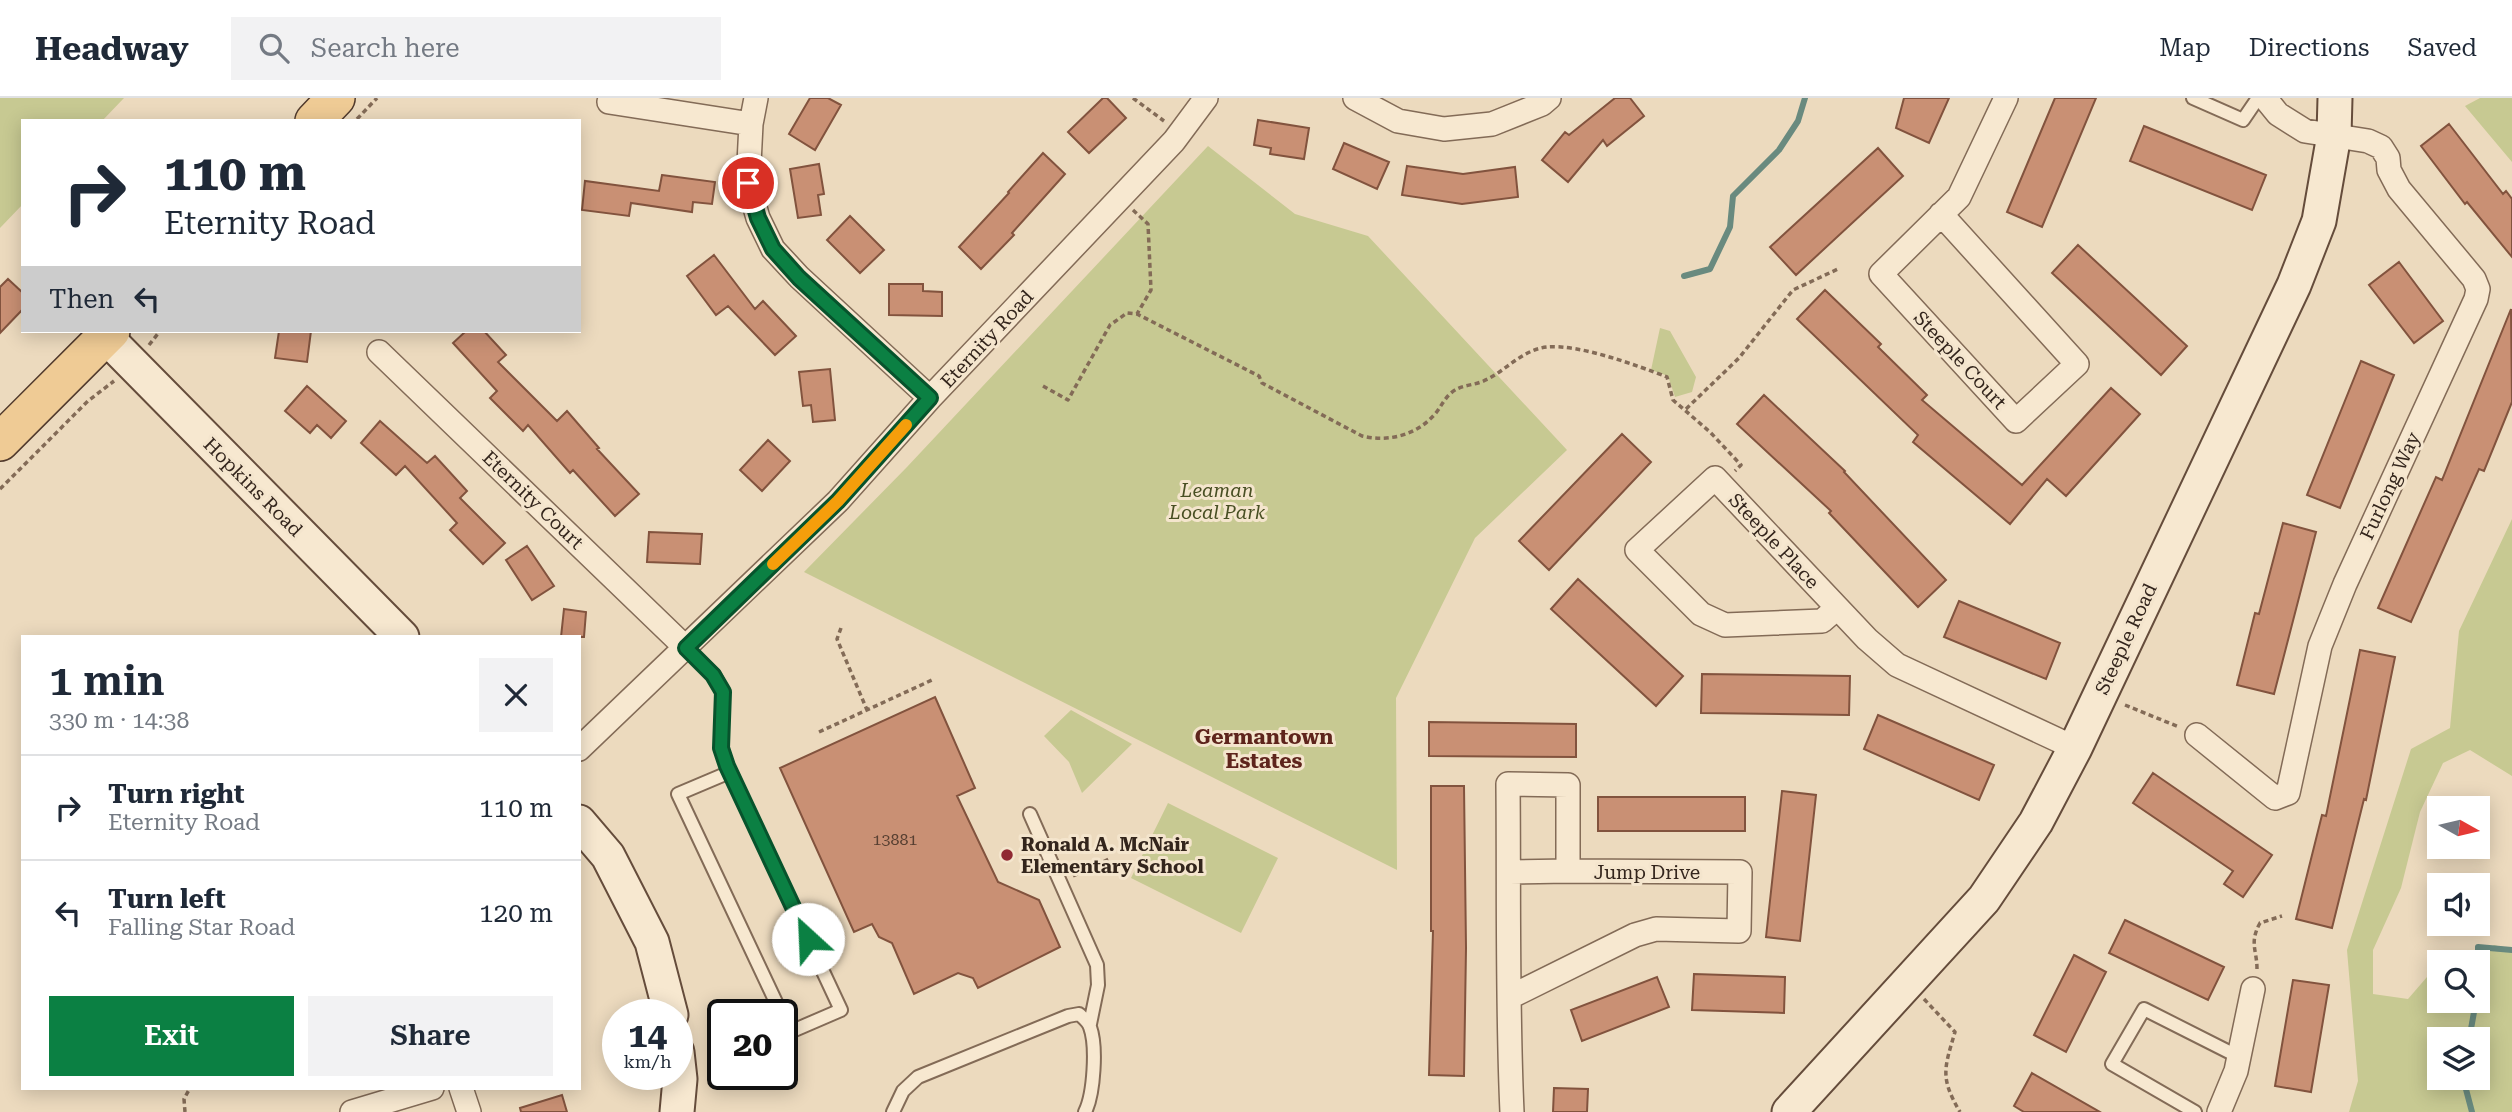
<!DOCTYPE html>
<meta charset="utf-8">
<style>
:root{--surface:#fff;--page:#f2f2f3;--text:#1f2937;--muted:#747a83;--line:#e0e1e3;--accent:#0b8043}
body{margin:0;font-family:"Roboto Serif",serif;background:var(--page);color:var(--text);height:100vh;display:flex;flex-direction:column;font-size:26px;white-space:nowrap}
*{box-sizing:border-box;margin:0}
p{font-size:23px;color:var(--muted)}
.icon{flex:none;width:38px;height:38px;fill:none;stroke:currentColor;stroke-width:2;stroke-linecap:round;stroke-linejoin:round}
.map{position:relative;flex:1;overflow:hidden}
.panel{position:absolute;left:21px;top:537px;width:560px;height:455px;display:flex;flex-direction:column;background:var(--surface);border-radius:0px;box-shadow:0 4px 18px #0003}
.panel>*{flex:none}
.hud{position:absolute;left:21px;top:21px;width:560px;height:214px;border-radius:0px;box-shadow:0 4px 18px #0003;background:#fff;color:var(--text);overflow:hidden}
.needle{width:46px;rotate:98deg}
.buttons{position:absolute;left:2427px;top:698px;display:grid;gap:14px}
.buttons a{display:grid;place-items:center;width:63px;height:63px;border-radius:0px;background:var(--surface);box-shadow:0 4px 18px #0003;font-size:35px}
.speed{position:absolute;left:602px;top:901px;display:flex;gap:14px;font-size:35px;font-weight:700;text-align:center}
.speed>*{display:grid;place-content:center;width:91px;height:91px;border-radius:50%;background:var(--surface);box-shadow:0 4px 18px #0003;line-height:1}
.speed small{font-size:18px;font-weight:400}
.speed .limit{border:4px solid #111;border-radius:10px;background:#fff;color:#111}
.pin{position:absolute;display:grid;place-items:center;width:60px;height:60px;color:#fff;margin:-30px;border:4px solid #fff;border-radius:50%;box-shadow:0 2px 7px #0007}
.me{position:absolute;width:77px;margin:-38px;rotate:335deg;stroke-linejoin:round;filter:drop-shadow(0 0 5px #0008)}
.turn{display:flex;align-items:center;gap:24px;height:147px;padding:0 28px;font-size:32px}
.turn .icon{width:91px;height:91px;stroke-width:2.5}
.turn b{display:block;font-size:49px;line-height:60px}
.then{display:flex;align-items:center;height:66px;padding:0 28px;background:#0003;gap:14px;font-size:26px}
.round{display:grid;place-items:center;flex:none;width:74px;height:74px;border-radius:0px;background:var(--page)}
.summary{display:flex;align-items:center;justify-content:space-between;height:119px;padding:0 28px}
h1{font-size:42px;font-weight:600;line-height:52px}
.action{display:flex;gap:14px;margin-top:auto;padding:14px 28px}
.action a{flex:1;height:80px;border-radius:0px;background:var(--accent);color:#fff;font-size:28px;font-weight:600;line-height:80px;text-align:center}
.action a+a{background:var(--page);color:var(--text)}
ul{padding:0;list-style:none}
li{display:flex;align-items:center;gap:21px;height:105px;padding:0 28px;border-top:2px solid var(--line)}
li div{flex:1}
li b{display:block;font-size:26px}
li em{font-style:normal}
header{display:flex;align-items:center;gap:42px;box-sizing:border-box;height:98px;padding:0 35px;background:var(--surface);border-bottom:2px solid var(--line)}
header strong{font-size:33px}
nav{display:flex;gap:38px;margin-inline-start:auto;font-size:24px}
.search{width:490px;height:63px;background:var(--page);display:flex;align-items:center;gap:18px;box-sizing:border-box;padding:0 24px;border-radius:0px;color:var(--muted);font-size:26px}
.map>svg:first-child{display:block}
.green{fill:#c7c992;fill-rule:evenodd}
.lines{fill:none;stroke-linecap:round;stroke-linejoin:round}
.stream{stroke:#698a7f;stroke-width:6}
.building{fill:#c99074;stroke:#82533e;stroke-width:2}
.lane-casing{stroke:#836b57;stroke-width:16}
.street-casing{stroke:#836b57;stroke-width:26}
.secondary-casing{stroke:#654c3b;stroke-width:37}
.primary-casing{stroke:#513a2c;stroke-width:40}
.path{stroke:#836b57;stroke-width:3.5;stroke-dasharray:5 3.5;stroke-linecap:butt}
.lane{stroke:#f7e8d0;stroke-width:12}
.street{stroke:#f7e8d0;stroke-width:23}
.secondary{stroke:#f7e8d0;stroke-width:33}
.primary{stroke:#efcb95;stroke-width:37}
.route-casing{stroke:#07532c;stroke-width:18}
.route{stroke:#0b8043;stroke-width:12}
.slow{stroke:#f59e0b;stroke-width:12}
.poi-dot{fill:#902933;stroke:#f4e5cd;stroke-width:2.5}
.labels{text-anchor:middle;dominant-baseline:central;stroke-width:6;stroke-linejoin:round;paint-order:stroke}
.number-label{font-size:16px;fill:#584032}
.street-label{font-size:19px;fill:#33251c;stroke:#f4e5cd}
.park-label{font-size:19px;font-style:italic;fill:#484f23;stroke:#f4e5cd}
.poi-label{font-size:19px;font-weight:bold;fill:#33251c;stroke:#f4e5cd;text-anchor:start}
.neighbourhood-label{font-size:21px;font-weight:bold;fill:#5e241c;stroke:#f4e5cd}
</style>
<header>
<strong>Headway</strong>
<div class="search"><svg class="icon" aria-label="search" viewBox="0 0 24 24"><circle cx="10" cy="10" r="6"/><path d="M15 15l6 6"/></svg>Search here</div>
<nav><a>Map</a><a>Directions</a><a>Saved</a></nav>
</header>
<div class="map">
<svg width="2512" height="1014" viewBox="0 0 2512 1014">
<rect width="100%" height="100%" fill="#ecdabe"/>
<!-- green -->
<path class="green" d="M0 0H124L102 23H23V106L0 130Z
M2480 0H2512V64L2465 8Z
M1208 48 1295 116 1368 138 1567 352 1475 440 1396 600 1397 772 804 474 907 369Z
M1660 230 1670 233 1696 279 1692 294 1675 299 1668 278 1651 272Z
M2512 421V678L2470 652 2443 665 2420 714 2401 790 2373 852V896L2408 901 2427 879 2439 874 2440 903H2478V864H2463L2483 856 2494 847 2506 850 2512 855V1014H2349L2358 983 2347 852 2411 651 2450 630 2459 533ZM2440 942H2478V980H2440Z
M1071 612 1132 646 1082 695 1069 664 1044 638Z
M1168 705 1278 760 1241 835 1131 780Z"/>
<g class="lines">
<!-- stream -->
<path class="stream" d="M1684 178 1710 171 1730 129 1733 98 1779 52 1798 23 1805 0
M2478 890V849L2512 852
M2469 942 2476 903
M2463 980 2472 1014"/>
</g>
<!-- building -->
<path class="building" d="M810 0H828L841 7 815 52 789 36Z
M1103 0H1107L1126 20 1089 55 1068 34Z
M1615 0H1630L1644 18 1607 48 1603 42 1568 84 1542 62 1565 34 1569 37Z
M1904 0H1949L1929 45 1896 30Z
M2055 0H2096L2042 129 2007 114Z
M1258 22 1309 30 1304 61 1270 56 1271 50 1254 47Z
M2449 26 2503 96 2506 93 2512 101V159L2467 104 2465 106 2421 48Z
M2144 28 2266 77 2252 112 2130 63Z
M1344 45 1389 64 1377 91 1333 71Z
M1878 50 1903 78 1796 177 1770 149Z
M1043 55 1065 76 1012 135 1014 137 981 171 959 149 1009 95 1008 94Z
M819 66 824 96 818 97 821 117 798 120 790 71Z
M1407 68 1463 76 1515 69 1518 99 1462 106 1402 97Z
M662 77 715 84 712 106 693 104 692 114 631 105 629 118 582 112 585 83 659 93Z
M850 118 884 152 860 175 827 142Z
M2078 147 2187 248 2161 277 2052 175Z
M714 157 755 211 763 203 796 238 775 257 728 208 716 217 687 178Z
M2399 164 2443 223 2414 245 2369 187Z
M8 181 23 195V211L0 235V189Z
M889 186H923V193L942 194V218L889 217Z
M1825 192 1881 246 1878 249 1927 297 1922 302 2022 387 2111 290 2140 316 2066 398 2047 381 2010 426 1913 344 1918 337 1797 221Z
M2511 211 2512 304 2484 373 2479 371 2411 524 2378 510 2436 379 2442 382Z
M279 233H311L307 264 275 260Z
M466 233H484L506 257 498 264 557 323 567 313 599 350 597 351 639 396 615 418 573 372 570 375 528 327 523 333 490 300 497 293 453 245Z
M2361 263 2394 277 2340 410 2307 397Z
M830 271 835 322 813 324 811 307 803 308 799 274Z
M307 288 346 323 331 340 317 327 310 335 285 313Z
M1764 297 1845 373 1844 374 1946 482 1918 509 1829 415 1831 413 1737 326Z
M380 323 427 365 435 358 467 393 460 400 505 445 483 466 450 432 457 425 405 368 396 377 361 345Z
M1622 336 1651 364 1549 472 1519 443Z
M768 342 790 363 762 393 740 372Z
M2283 425 2316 434 2274 596 2237 587 2255 515 2259 516Z
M649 434 702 436 700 466 647 464Z
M527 448 554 488 532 502 506 462Z
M1578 481 1683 578 1656 608 1551 511Z
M1959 503 2060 545 2046 581 1944 539Z
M564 511 586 514 584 539H561Z
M2360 552 2395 559 2366 702 2364 701 2332 830 2296 821 2322 717 2326 718Z
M1702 576 1850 578 1849 617 1701 615Z
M935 599 975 690 957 698 998 784 1039 802 1060 849 978 890 973 880 958 875 914 896 892 845 879 839 872 826 854 834 780 670Z
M1878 617 1994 667 1979 702 1864 651Z
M1429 624 1576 626V659L1429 658Z
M2153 675 2272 757 2243 799 2224 786 2233 773 2133 705Z
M1431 688H1464L1466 850 1464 978 1429 977 1433 833H1431Z
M1782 693 1816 697 1800 843 1766 839Z
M1598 699H1745V733H1598Z
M2125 822 2224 869 2208 902 2109 855Z
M2074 857 2106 874 2066 954 2034 937Z
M1694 876 1785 879 1784 915 1692 912Z
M1657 879 1669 909 1582 943 1571 912Z
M2293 882 2329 887 2311 994 2275 988Z
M2032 975 2100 1014H2024L2014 1008Z
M1554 990 1588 991 1587 1014H1553Z
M562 997 567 1014H521L520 1010Z"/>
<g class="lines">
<defs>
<path id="lane" d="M2193 0 2243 22 2258 0
M686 550 714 577 723 594 721 650 727 668 841 912 790 934 782 917
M730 674 678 696 782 917
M1030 716 1097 867 1098 887 1090 926
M893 1014 903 993 918 979 1068 918 1079 916C1083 920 1088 923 1090 929 1097 948 1094 996 1085 1014
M2195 1014 2112 966 2144 911 2239 959"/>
<path id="street" d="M756 0 751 26 748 85 758 120 773 151 799 179 930 300
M1355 0 1398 23 1444 31 1492 26 1542 6 1549 0
M609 4 751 26
M1941 116 2077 266 2016 323 1881 176 1959 99 2006 0
M379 254 686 550
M1837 510 1822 523 1725 527 1701 516 1637 452 1715 380 1867 541 1897 567 2075 650
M2197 637 2275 700 2288 695 2320 548 2345 486 2476 201 2478 191 2474 181 2399 91 2389 72 2388 60 2381 49 2368 43 2305 33 2278 16 2265 0
M579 651 838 403 930 300 1174 43 1206 0
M1509 774 1568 773
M1510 899 1635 837 1656 831 1739 833 1740 774 1568 773V687L1508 686C1509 795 1507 905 1512 1014
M461 990 469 1014
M352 1014 432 990
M2219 1014 2236 973 2253 891"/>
<path id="secondary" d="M105 238 402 539
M579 724 608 758 652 844 671 917
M677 1014 680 981 677 954
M1789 1014 1984 801 2036 724 2075 650 2294 187 2319 123 2334 37 2335 0"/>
<path id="primary" d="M314 23 336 0
M0 344 111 233"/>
</defs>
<!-- lane casing -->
<use href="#lane" class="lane-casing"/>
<!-- street casing -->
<use href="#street" class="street-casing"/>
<!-- secondary casing -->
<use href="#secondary" class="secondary-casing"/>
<!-- primary casing -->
<use href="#primary" class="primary-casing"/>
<!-- path -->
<path class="path" d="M1133 0 1164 23
M357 21 377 0
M1133 112 1148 126 1151 192 1137 216
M149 247 160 233
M1043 288 1068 302 1110 227 1127 215 1137 216 1259 278 1262 285 1362 338C1388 344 1416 338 1435 316 1441 309 1444 301 1451 295 1460 287 1470 288 1481 284 1505 275 1520 252 1547 249 1579 246 1636 267 1667 279L1673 302 1710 334 1741 367 1735 373
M1686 311 1739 260 1793 192 1838 171
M0 391 88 303 114 283
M841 530 837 541 867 612
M2125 607 2179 629
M819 634 932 582
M1073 778 1109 761
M2257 871C2257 852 2249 845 2260 825L2282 818
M1924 901 1955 934C1944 971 1940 980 1960 1014
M185 1014 184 1001 190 990"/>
<!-- lane -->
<use href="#lane" class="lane"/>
<!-- street -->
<use href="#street" class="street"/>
<!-- secondary -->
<use href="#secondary" class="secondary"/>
<!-- primary -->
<use href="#primary" class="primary"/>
</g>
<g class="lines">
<defs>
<path id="route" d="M748 85 758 120 773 151 799 180 930 300 838 403 686 550 713 577 723 594 721 650 727 668 808 841"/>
</defs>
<!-- route casing -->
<use href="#route" class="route-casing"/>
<!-- route -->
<use href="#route" class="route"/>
<!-- slow -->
<path class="slow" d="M773 466 838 403 906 327"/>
</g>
<!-- markers -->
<circle class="poi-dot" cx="1007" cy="757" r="7"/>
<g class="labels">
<!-- number labels -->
<g class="number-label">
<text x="895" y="741">13881</text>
</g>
<!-- street labels -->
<g class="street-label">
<text transform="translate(987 241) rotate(-47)">Eternity Road</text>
<text transform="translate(1960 262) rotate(47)">Steeple Court</text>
<text transform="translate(2390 388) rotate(-65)">Furlong Way</text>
<text transform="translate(253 389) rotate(45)">Hopkins Road</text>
<text transform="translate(533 402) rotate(44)">Eternity Court</text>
<text transform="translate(1774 443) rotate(47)">Steeple Place</text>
<text transform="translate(2126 541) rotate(-65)">Steeple Road</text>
<text x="1647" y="774">Jump Drive</text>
</g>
<!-- park labels -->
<g class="park-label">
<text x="1217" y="392">Leaman<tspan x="1217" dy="22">Local Park</tspan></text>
</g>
<!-- poi labels -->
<g class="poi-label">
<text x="1021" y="746">Ronald A. McNair<tspan x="1021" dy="22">Elementary School</tspan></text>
</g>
<!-- neighbourhood labels -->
<g class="neighbourhood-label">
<text x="1264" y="639">Germantown<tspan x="1264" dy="24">Estates</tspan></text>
</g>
</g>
</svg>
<div class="buttons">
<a><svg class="needle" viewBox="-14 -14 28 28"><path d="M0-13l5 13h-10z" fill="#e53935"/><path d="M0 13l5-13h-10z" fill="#747a83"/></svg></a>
<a><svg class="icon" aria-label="sound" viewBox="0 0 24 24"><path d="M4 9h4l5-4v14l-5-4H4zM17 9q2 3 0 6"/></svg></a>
<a><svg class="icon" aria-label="search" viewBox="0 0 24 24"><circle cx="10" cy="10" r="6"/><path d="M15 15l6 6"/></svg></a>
<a><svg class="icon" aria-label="layers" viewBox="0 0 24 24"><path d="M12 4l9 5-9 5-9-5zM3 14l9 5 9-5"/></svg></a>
</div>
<div class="speed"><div>14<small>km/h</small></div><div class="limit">20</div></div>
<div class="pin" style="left:748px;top:85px;background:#d93025"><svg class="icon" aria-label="arrive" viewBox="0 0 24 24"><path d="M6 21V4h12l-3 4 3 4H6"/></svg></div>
<svg class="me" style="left:808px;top:841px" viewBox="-20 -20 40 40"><circle r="19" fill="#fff"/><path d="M0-13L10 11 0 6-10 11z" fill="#0b8043"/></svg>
<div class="hud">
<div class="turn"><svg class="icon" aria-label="right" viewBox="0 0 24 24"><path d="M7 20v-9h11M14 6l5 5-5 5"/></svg><div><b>110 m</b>Eternity Road</div></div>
<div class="then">Then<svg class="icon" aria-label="left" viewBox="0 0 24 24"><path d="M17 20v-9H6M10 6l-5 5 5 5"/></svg></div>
</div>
<section class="panel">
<div class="summary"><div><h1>1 min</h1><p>330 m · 14:38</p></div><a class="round"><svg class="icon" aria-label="close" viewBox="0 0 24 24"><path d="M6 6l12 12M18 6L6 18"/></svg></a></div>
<ul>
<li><svg class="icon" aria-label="right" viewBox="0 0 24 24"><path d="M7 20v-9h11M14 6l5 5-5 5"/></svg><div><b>Turn right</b><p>Eternity Road</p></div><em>110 m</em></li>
<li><svg class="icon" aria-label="left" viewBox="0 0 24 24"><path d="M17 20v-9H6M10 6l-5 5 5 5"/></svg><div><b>Turn left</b><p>Falling Star Road</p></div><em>120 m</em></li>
</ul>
<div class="action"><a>Exit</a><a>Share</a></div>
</section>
</div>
